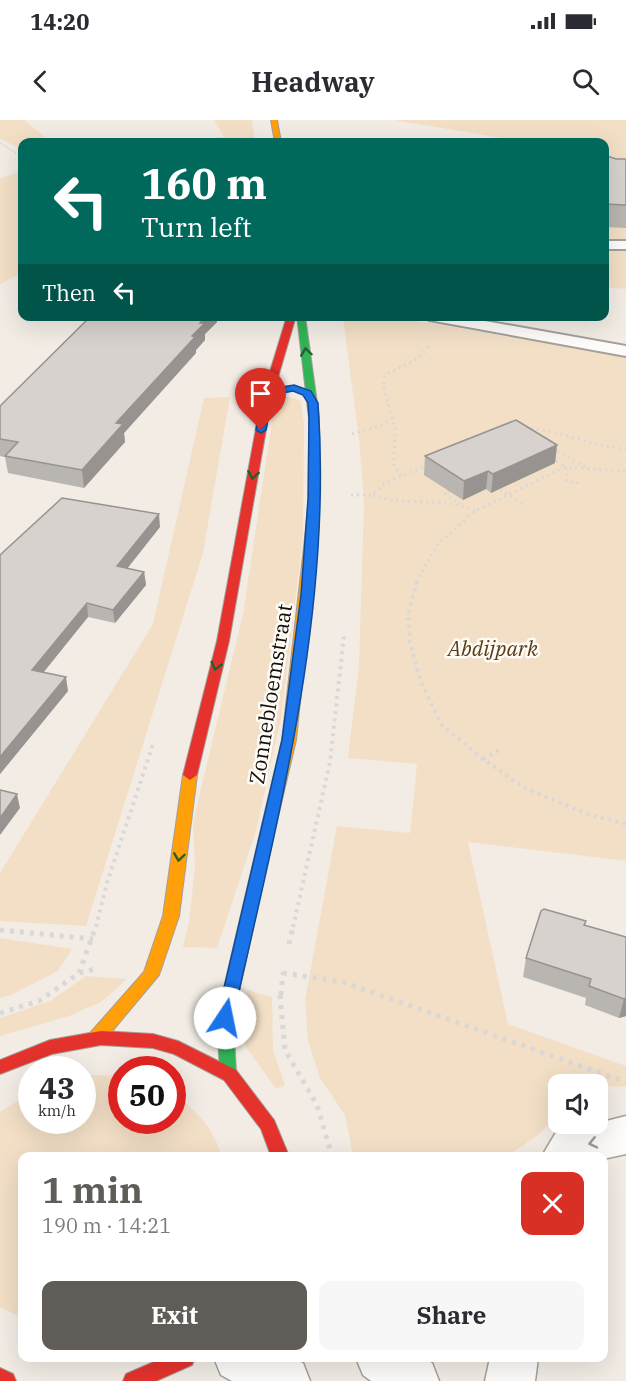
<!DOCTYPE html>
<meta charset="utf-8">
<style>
:root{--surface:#fff;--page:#f7f7f7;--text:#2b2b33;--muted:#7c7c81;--accent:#605c57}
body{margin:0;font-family:"IBM Plex Serif",serif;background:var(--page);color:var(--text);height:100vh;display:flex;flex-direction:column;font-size:22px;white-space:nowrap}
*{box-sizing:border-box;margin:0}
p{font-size:20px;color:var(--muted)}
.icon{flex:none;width:33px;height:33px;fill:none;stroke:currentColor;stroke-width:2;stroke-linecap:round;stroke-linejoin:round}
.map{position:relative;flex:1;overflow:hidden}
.drawer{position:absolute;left:18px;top:1032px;width:590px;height:210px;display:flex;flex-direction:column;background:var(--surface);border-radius:12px;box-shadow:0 6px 24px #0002}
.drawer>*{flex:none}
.guide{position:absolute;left:18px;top:18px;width:591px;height:183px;border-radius:12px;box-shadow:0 6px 24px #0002;background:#00695c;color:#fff;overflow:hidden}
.fabs{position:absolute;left:548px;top:954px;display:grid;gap:12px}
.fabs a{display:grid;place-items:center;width:60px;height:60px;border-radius:12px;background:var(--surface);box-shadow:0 6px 24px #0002;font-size:30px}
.speed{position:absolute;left:18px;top:936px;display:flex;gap:12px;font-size:30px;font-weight:700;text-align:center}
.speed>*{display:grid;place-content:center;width:78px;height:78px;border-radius:50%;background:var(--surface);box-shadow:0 6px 24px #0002;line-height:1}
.speed small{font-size:15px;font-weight:400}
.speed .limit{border:9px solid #d22;background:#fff;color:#111}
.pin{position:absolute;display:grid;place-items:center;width:51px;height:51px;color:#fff;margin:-62px -26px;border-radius:50% 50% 50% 0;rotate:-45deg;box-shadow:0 0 6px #0007}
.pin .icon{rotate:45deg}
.me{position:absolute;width:66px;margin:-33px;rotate:11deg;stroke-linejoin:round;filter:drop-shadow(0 0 4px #0008)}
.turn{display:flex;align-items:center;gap:21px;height:126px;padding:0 24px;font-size:27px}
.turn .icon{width:78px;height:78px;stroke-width:2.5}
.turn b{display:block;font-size:42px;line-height:51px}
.then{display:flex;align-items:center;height:57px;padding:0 24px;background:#0003;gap:12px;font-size:22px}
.round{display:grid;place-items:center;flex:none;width:63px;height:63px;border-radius:12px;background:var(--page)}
.headline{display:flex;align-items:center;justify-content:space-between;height:102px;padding:0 24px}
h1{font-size:36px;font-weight:700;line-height:45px;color:var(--accent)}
.action{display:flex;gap:12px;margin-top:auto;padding:12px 24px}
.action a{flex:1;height:69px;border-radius:12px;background:var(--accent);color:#fff;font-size:24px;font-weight:700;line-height:69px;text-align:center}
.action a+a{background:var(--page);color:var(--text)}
.status{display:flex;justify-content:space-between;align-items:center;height:42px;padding:0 30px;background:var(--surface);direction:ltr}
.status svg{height:16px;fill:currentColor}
header{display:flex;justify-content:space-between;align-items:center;height:78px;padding:0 24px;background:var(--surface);font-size:27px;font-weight:700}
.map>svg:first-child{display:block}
.green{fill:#f3dfc6}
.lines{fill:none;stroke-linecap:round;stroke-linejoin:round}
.lane-casing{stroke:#a4a09b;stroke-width:4}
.street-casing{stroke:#a4a09b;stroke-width:3}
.fast-casing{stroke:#a4a09b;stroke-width:2}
.slow-casing{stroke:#a4a09b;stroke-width:2}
.jam-casing{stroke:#a4a09b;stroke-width:2}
.path-far3{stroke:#dad8d7;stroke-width:2;stroke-dasharray:1.5 2;stroke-linecap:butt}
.path-far2{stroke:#dad8d7;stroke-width:3;stroke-dasharray:2 4;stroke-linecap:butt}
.path-far1{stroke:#dad8d7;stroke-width:4;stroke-dasharray:3 4.5;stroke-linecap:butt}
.path{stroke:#dad8d7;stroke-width:5;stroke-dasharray:4 6;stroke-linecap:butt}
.lane{fill:#fdfcfb;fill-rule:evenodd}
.street{fill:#fdfcfb;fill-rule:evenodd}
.fast{fill:#30b455;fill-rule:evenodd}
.slow{fill:#ff9f0a;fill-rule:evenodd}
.jam{fill:#e5322d;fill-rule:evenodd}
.wall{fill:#b9b5b0}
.shaded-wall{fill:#969390}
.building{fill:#d7d2cd;stroke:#969390;stroke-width:1.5}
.oneway{stroke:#206130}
.oneway2{stroke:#9f9d9b}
.route{fill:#1a73e8;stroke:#114b97;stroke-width:1.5}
.labels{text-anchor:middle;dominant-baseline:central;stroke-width:5;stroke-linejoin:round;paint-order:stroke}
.park-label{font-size:21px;font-style:italic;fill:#563c15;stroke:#fffbf6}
.street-label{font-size:21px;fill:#110e0a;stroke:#fffbf6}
</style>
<div class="status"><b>14:20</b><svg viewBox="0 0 49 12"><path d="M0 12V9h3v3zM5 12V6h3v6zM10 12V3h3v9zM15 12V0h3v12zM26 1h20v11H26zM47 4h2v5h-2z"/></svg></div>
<header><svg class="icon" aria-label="back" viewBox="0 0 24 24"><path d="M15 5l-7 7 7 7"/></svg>Headway<svg class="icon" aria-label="search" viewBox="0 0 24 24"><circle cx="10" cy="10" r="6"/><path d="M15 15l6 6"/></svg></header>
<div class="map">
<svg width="626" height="1261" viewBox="0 0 626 1261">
<rect width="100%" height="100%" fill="#f2ece5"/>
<!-- green -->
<path class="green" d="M0 0H24L46 18 58 22H22V29L0 19Z
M214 0H252L255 22H175L224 17Z
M393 0H626V169L605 167 604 22H513L515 20Z
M22 44V153L0 164V59L18 52Z
M394 197 626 237V741L468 722 508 904 626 946V967L558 964V995L537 1016 507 1036H353L345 995 320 958 308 921 305 880 337 706 410 713 417 644 348 638 359 545 364 381 359 319 343 198Z
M230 277 203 433 86 806 0 801V753L153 504 204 278Z
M286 277 295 278 301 282 304 303 303 416 281 598 256 711 217 828 183 827 189 801 195 747 193 702 243 494 274 289 279 280Z
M0 818 72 829 58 851 11 875 0 878Z
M86 856 127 859 101 882 69 896 0 916V898L50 881Z
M247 870 272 877 273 930 285 965 276 969 246 927 244 911Z
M90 955 121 956 122 1000H172L173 973C195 990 215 1008 221 1036H22V1198L0 1187V992L31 973 32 1000H82L83 957Z"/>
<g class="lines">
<defs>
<path id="lane" d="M604 121H626V129H604Z
M422 196H457L626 226V236L429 200Z"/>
<path id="street" d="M626 996V1034L603 1039V1036H542L555 1014Z
M214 1238H290L303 1243 310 1261H232L221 1255Z
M356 1238H422L432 1243 439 1261H371L363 1255Z
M490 1238H538L535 1261H485Z"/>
<path id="fast" d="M297 196H305L319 298V379L316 427 310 430 304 427 309 379V298Z
M269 700 274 701 276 705 233 898 236 953 234 958 228 960 222 958 220 953 217 898 262 705 264 701Z"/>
<path id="slow" d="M271 0H277L281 22H275Z
M310 424 316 427 296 620 276 705 274 709H264L262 705 282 620 304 427Z
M190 650 197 655 179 796 159 855 103 922 97 924 91 922 89 917 91 912 144 852 163 796 183 655Z"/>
<path id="jam" d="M287 196H296L271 281 229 521 197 655 190 660 183 655 217 521 261 281Z
M101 911 153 914 178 921 236 950 274 1000 289 1036H271L261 1009 224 960 174 934 153 928 101 925 52 934 0 954V940L50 920Z
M163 1238H195L192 1245 156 1261H123L126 1254Z
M0 1248 13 1254 16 1261H0Z"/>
</defs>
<!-- lane casing -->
<use href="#lane" class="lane-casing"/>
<!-- street casing -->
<use href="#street" class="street-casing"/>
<!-- fast casing -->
<use href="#fast" class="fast-casing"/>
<!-- slow casing -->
<use href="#slow" class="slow-casing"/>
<!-- jam casing -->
<use href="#jam" class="jam-casing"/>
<!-- path-far3 -->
<path class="path-far3" d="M0 23 22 37"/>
<!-- path-far2 -->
<path class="path-far2" d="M525 308C560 310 591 326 626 329
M352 314 379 306 393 298
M552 328 585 347
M551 338 566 347 567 362 580 363
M401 356 394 345 395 309 383 265 385 255 419 238 430 225
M500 370 524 384
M449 371 444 373 460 384
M351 375H373L383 364 428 345
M373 375C405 388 443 375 475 391
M416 462 438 424 475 391 565 347 626 351"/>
<!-- path-far1 -->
<path class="path-far1" d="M417 461 408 496 410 522 420 560 441 604 483 639 523 667 587 694 626 704
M483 639 501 629
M96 807 107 763 153 624
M293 807 330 642 344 516"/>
<!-- path -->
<path class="path" d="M0 810 93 819
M289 824 293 806
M79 853 96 806
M283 853 343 862 626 962
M280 875 285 930 317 985 332 1036
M281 875 283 852
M0 893 39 881 79 853 99 848"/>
<!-- lane -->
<use href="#lane" class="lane"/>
<!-- street -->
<use href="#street" class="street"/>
<!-- fast -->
<use href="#fast" class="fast"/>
<!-- slow -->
<use href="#slow" class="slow"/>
<!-- jam -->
<use href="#jam" class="jam"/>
</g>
<!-- wall -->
<path class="wall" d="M604 35 616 39H626V108L604 107Z
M91 196H217V202L205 214V220L196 230V233L124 313 125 322 84 368 8 353 5 337 0 336V286Z
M557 325 555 343 491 373 486 369 463 380 424 355 425 336Z
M160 407 127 448 144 452 146 465 115 503 88 497 43 552 68 571 0 654V435Z
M586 801 585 805 626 817V896L619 898 585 885 586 878 523 857 526 838Z"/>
<!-- shaded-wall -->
<path class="shaded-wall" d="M206 196H217V202L205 214V220L196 230V233L124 313 125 322 84 368 82 350 116 303 192 216 200 203Z
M557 325 555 343 491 373 493 354Z
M488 351 486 369 463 380 464 361Z
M159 394 160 407 119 459 117 446Z
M144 452 146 465 115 503 113 490Z
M87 483 88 497 35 563 32 550Z
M66 557 68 571 0 654V637Z
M17 674 20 688 0 715V698Z
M626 878V896L619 898 624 879Z"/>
<!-- building -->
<path class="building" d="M604 35 616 39H626V85L604 84Z
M91 196H206L200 203H205L192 216 195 217 116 303 123 304 82 350 5 336 18 322 0 319V286Z
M516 300 557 325 493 354 488 351 464 361 425 336Z
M62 378 159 394 117 446 144 452 113 490 87 483 32 550 66 557 0 637V435Z
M0 670 17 674 0 698Z
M544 789 586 801 584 805 626 817V878L624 879 589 866 591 859 526 838 541 791Z"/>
<!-- one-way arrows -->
<defs><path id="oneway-chevron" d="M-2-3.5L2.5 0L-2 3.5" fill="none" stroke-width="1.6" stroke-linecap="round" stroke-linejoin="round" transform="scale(1.5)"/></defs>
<g class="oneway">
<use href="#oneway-chevron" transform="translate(306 232) rotate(-98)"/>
<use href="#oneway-chevron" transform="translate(253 355) rotate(100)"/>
<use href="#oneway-chevron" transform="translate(216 546) rotate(104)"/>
<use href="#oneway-chevron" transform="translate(179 737) rotate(98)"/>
</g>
<use class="oneway2" href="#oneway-chevron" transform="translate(593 1023) rotate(167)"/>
<!-- route -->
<path class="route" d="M294 265 311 271 318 283C333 492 278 697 233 898L231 903H219L217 898 282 620 301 475 308 379 309 298 308 283 303 275 293 271 277 274 271 281 266 310 261 313 256 310 261 281 270 269Z"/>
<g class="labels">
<!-- park labels -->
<g class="park-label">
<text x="493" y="528">Abdijpark</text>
</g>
<!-- street labels -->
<g class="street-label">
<text transform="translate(270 574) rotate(-81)">Zonnebloemstraat</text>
</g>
</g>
</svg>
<div class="fabs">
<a><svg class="icon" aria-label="sound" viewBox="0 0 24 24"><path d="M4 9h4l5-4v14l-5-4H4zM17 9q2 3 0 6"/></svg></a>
</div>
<div class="speed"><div>43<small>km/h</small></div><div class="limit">50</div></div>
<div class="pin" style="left:261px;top:310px;background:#d93025"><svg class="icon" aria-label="arrive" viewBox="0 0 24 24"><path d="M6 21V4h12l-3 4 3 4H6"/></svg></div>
<svg class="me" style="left:225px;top:898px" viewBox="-20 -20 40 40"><circle r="19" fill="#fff"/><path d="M0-13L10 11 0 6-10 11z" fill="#1a73e8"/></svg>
<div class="guide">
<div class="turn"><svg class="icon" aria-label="left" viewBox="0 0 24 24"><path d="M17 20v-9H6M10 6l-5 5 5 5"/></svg><div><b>160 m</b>Turn left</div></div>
<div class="then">Then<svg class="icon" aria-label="left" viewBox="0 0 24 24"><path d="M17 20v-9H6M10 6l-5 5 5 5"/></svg></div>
</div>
<section class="drawer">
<div class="headline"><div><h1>1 min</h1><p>190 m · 14:21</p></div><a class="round" style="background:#d93025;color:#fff"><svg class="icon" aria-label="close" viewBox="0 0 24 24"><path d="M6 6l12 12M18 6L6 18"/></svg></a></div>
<div class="action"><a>Exit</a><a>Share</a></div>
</section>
</div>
